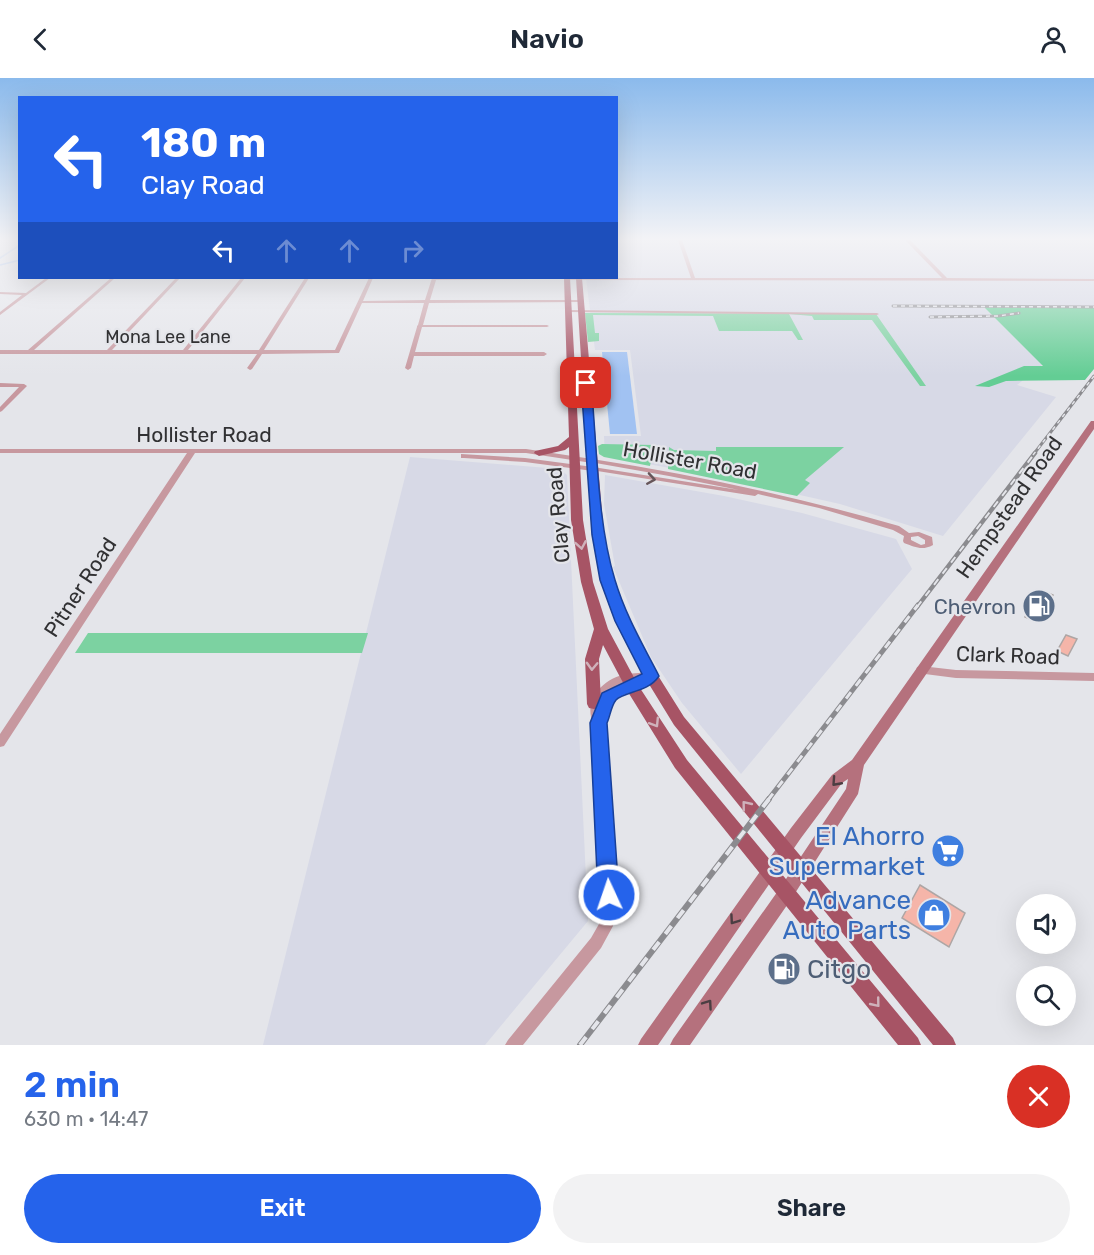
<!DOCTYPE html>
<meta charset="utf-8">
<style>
:root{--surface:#fff;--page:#f2f2f3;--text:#1f2937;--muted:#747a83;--accent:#2563eb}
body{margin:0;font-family:Rubik,sans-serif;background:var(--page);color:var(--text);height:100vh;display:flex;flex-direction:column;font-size:22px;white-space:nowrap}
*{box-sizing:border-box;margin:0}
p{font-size:20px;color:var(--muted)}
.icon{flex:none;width:33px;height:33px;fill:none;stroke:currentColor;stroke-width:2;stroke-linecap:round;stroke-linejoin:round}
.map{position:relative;height:967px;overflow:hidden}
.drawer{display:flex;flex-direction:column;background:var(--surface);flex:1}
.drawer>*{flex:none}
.hud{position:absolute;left:18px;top:18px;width:600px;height:183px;border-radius:0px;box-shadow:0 6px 24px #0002;background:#2563eb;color:#fff;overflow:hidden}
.fabs{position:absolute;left:1016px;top:816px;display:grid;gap:12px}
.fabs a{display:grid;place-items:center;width:60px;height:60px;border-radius:50%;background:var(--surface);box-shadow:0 6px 24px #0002;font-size:30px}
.pin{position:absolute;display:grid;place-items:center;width:51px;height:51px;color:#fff;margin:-26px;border-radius:12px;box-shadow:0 3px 9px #0006}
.me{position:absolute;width:66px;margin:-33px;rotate:357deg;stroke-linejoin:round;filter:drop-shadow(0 0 4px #0008)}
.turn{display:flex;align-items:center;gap:21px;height:126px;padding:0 24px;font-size:27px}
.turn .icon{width:78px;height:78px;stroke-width:2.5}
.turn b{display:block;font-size:42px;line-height:51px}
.lanes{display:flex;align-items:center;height:57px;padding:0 24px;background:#0003;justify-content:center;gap:30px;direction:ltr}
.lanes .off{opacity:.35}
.round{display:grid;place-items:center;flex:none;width:63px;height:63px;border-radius:32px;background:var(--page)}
.overview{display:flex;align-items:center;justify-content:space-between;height:102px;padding:0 24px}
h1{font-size:36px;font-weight:600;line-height:45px;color:var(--accent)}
.action{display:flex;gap:12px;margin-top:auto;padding:12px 24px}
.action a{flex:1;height:69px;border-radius:36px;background:var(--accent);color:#fff;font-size:24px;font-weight:600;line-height:69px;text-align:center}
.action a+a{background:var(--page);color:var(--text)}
header{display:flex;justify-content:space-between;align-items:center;height:78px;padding:0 24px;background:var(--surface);font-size:27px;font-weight:600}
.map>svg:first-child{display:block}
.built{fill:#d7d9e6}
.green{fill:#7cd2a1}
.forest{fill:#63cd94}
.water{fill:#a1c2f2}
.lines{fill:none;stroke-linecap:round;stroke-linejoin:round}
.stream{stroke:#a1c2f2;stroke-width:1.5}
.building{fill:#f5b5a9;stroke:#ada6a5;stroke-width:1.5}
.minor{fill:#c7989f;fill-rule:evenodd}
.tertiary{fill:#c7989f;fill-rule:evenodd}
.secondary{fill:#b5717d;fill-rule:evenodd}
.primary{fill:#a75465;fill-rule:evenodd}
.rail-far3-casing{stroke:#8b8b8f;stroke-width:3}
.rail-far2-casing{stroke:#8b8b8f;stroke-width:4.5}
.rail-far1-casing{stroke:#8b8b8f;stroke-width:5}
.rail-casing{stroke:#8b8b8f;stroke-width:6}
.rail-far3{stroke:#e4e5ea;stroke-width:1.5;stroke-dasharray:4;stroke-linecap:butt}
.rail-far2{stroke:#e4e5ea;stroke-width:2;stroke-dasharray:7;stroke-linecap:butt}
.rail-far1{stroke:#e4e5ea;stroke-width:3;stroke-dasharray:8;stroke-linecap:butt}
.rail{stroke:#e4e5ea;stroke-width:4;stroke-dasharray:10;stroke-linecap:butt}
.oneway{stroke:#665559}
.oneway2{stroke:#cfb2bb}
.oneway3{stroke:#4b3e42}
.route{fill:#2563eb;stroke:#184099;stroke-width:1.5}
.labels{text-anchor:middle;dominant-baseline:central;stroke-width:4.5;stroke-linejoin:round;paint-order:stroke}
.far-street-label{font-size:18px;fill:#313133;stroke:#e4e5ea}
.street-label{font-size:21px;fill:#313133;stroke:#e4e5ea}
.service-label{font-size:21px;fill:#4e5e75;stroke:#e4e5ea;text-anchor:end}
.near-shop-label{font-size:26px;fill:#366cbe;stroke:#e4e5ea;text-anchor:end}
.near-service-label{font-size:26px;fill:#4e5e75;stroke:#e4e5ea;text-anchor:start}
</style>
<header><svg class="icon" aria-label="back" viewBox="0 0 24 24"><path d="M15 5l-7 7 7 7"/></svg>Navio<svg class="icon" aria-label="person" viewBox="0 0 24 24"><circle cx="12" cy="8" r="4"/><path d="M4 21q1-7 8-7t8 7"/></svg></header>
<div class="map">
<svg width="1094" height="967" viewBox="0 0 1094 967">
<rect width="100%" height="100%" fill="#e4e5ea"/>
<!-- built -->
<path class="built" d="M617 162H1094V228H983L1042 287 1017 307 1056 319 943 458 840 426 729 401 605 378 604 358H641L630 272H595L586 200H616Z
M410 379 560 391 567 397 588 843 485 967H263Z
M605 397 724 418 802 435 896 461 912 491 741 696 682 625 651 579 613 489 615 488 604 426Z"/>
<!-- green -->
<path class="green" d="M585 235 876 236 926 308H920L872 242H814L812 238 789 236 803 262H798L792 253H719L713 238 593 237 595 255H599V263L588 264Z
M602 366 654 367 650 388 604 379 599 376 598 368Z
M669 369 674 372 716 373V369H844L805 402 810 405 797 418 668 391Z
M88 555H368L362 575H75Z"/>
<!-- forest -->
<path class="forest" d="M984 229H1094V291L1085 302 1006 303 989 309 975 308 1024 288H1043Z"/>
<!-- water -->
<path class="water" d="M602 274H627L637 356H610Z"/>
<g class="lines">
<!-- stream -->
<path class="stream" d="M0 180 20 167
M0 187 20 182"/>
</g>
<!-- building -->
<path class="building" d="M1041 512 1053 517 1037 544 1025 539Z
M1066 557 1077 561 1068 578 1057 573Z
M920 807 965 835 949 869 902 840Z"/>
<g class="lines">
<!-- minor -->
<path class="minor" d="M678 162H682L695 200H942L905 162H910L947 200 1094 201V203L567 202 565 201 567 200H691Z
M46 200H50L0 237V234L22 217 0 216V214L26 215Z
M111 200H115L34 272H107L176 200H180L112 272H183L241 200H245L188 272H259L305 200H309L264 272H335L369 200H373L363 223 425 222 432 200H533L531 201 436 202 430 222H580L582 223 580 224 429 225 423 247H547L549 248 547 249H422L415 274H544L547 276 544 278H414L411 290 408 292 405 290 417 249V248L418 247 424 225H362L339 275 262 276 252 291 250 292 247 290 257 276H0V272H28Z
M566 232 877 235 879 236 877 237 568 234 566 233Z
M0 305 24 306 27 308 2 333 0 334V329L19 309H0Z
M592 381C696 397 798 419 899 448L909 455 919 454 932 459 933 467C922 473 915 469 904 465L903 463 904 458 893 452 819 430 758 416 755 418 591 392 590 391 591 390 593 389 739 412 669 398 590 384V382ZM918 458 925 462V466L921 467 911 462V459Z"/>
<!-- tertiary -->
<path class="tertiary" d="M0 371H526L592 381 596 383 592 385 526 375H195L4 668 0 669V656L187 375H0Z
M461 376 525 380 593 389 597 391 593 393 525 384 464 380H461Z
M921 588 956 592 1094 595V603L956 600 917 595 916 592 917 589Z
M651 594 655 595 656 598 655 601 627 604 612 612 637 603 641 604 642 607 641 610C612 620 615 616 605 645L616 817 613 848 601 870 523 967H505L508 962 591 860 599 846 602 817 593 645C583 621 603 601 626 596 634 595 643 595 651 594Z"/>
<!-- secondary -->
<path class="secondary" d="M1091 343H1094V351L864 687 858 716 792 820 690 967H670L673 961 780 810 846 711 848 701 842 705 801 760 658 967H638L641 961 791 750 832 697 852 682Z"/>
<!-- primary -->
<path class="primary" d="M564 200H570L583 442 593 504 608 551 638 607 687 682 918 960 921 967H898L675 690 628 614 603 567 599 581 601 626 599 630 594 631 589 630 587 626 585 581 594 551 581 504 571 442 569 369 565 372 539 378 534 375 535 373 558 368 569 359Z
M576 200H582L604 457 614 502 630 543 657 596 684 639 953 960 956 967H933L674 647 644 598 616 543 602 502 592 457Z"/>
<defs>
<path id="rail-far3" d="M893 228 1094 229
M930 239 998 238 1019 235
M1033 377 1094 298"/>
<path id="rail-far2" d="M917 529 1035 375"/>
<path id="rail-far1" d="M768 722 918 527"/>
<path id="rail" d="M580 967 769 721"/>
</defs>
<!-- rail-far3 casing -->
<use href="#rail-far3" class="rail-far3-casing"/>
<!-- rail-far2 casing -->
<use href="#rail-far2" class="rail-far2-casing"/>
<!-- rail-far1 casing -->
<use href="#rail-far1" class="rail-far1-casing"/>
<!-- rail casing -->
<use href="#rail" class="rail-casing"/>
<!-- rail-far3 -->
<use href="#rail-far3" class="rail-far3"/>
<!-- rail-far2 -->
<use href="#rail-far2" class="rail-far2"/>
<!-- rail-far1 -->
<use href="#rail-far1" class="rail-far1"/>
<!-- rail -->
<use href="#rail" class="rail"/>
</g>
<!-- one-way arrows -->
<defs><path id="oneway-chevron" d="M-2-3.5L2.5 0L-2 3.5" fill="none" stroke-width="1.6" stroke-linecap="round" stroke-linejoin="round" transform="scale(1.5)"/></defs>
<use class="oneway" href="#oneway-chevron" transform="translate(651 401) rotate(9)"/>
<g class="oneway2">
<use href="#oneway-chevron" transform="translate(581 467) rotate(80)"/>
<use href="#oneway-chevron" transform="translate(592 588) rotate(92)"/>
<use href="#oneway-chevron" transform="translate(655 645) rotate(58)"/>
<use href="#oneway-chevron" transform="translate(746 727) rotate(-129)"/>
<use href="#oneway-chevron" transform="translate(876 925) rotate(51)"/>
</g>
<g class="oneway3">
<use href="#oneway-chevron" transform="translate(836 704) rotate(132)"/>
<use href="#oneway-chevron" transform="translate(734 842) rotate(125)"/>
<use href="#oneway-chevron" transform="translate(708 926) rotate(-55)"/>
</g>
<!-- sky -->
<linearGradient id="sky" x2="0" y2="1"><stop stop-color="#8bbaec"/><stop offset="0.54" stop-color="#f3f3f6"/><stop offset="1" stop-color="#f3f3f6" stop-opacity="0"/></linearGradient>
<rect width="1094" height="298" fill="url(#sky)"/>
<!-- route -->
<path class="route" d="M586 302 591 305C597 366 597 444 615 502 625 536 643 567 659 598 648 615 624 613 616 622 611 628 610 639 607 645L619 817 616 824 609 827 601 824 598 817 590 645 602 615 642 596 615 543 600 502 592 457 581 305Z"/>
<!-- icons -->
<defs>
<symbol id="fuel-disc" viewBox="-11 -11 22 22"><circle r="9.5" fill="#5c6f8a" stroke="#e4e5ea"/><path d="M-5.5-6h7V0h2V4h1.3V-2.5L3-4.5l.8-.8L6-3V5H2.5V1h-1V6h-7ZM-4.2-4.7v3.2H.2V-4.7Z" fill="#fff"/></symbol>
<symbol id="supermarket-disc" viewBox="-11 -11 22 22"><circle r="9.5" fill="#3f7fe0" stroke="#e4e5ea"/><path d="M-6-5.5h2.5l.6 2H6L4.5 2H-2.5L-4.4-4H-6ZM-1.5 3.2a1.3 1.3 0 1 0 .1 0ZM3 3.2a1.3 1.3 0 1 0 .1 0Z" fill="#fff"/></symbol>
<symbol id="shop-disc" viewBox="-11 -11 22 22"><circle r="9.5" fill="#3f7fe0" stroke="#e4e5ea"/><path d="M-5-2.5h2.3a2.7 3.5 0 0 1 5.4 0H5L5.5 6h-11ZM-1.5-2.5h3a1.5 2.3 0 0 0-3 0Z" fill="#fff"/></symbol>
</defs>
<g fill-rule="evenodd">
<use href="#fuel-disc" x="1020" y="509" width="38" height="38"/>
<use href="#supermarket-disc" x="929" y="754" width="38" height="38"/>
<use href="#shop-disc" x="915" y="818" width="38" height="38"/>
<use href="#fuel-disc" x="765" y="872" width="38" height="38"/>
</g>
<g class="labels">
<!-- far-street labels -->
<g class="far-street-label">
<text x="168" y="259">Mona Lee Lane</text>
</g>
<!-- street labels -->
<g class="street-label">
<text x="204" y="356">Hollister Road</text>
<text transform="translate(690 382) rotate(10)">Hollister Road</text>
<text transform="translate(1009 429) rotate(-55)">Hempstead Road</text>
<text transform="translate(558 437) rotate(-95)">Clay Road</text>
<text transform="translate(80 509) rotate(-57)">Pitner Road</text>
<text transform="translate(1008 577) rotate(2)">Clark Road</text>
</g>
<!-- service labels -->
<g class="service-label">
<text x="1016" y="528">Chevron</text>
</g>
<!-- near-shop labels -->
<g class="near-shop-label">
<text x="925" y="758">El Ahorro<tspan x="925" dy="30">Supermarket</tspan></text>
<text x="911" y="822">Advance<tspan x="911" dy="30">Auto Parts</tspan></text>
</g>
<!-- near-service labels -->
<g class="near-service-label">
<text x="807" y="891">Citgo</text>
</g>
</g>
</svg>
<div class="fabs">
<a><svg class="icon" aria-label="sound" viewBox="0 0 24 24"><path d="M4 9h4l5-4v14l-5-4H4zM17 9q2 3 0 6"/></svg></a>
<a><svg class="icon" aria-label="search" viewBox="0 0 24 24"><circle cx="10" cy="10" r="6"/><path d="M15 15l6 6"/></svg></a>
</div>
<div class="pin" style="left:586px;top:305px;background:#d93025"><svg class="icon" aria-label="arrive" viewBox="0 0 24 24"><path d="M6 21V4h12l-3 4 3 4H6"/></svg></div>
<svg class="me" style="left:609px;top:817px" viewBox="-20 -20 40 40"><circle r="17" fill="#2563eb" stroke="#fff" stroke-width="3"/><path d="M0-11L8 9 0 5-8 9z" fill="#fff"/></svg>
<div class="hud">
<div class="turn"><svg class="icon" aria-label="left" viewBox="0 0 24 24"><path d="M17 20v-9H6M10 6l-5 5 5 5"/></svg><div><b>180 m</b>Clay Road</div></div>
<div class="lanes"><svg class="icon" aria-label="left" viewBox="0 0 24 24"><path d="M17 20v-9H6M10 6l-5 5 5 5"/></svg><svg class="icon off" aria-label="ahead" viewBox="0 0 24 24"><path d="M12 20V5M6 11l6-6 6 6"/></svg><svg class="icon off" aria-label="ahead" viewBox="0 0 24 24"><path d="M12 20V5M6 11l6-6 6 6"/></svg><svg class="icon off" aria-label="right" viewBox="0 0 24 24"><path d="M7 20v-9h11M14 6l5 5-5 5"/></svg></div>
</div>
</div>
<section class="drawer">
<div class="overview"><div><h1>2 min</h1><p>630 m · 14:47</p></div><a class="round" style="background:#d93025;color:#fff"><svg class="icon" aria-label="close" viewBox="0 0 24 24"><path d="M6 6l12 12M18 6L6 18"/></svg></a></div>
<div class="action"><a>Exit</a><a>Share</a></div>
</section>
